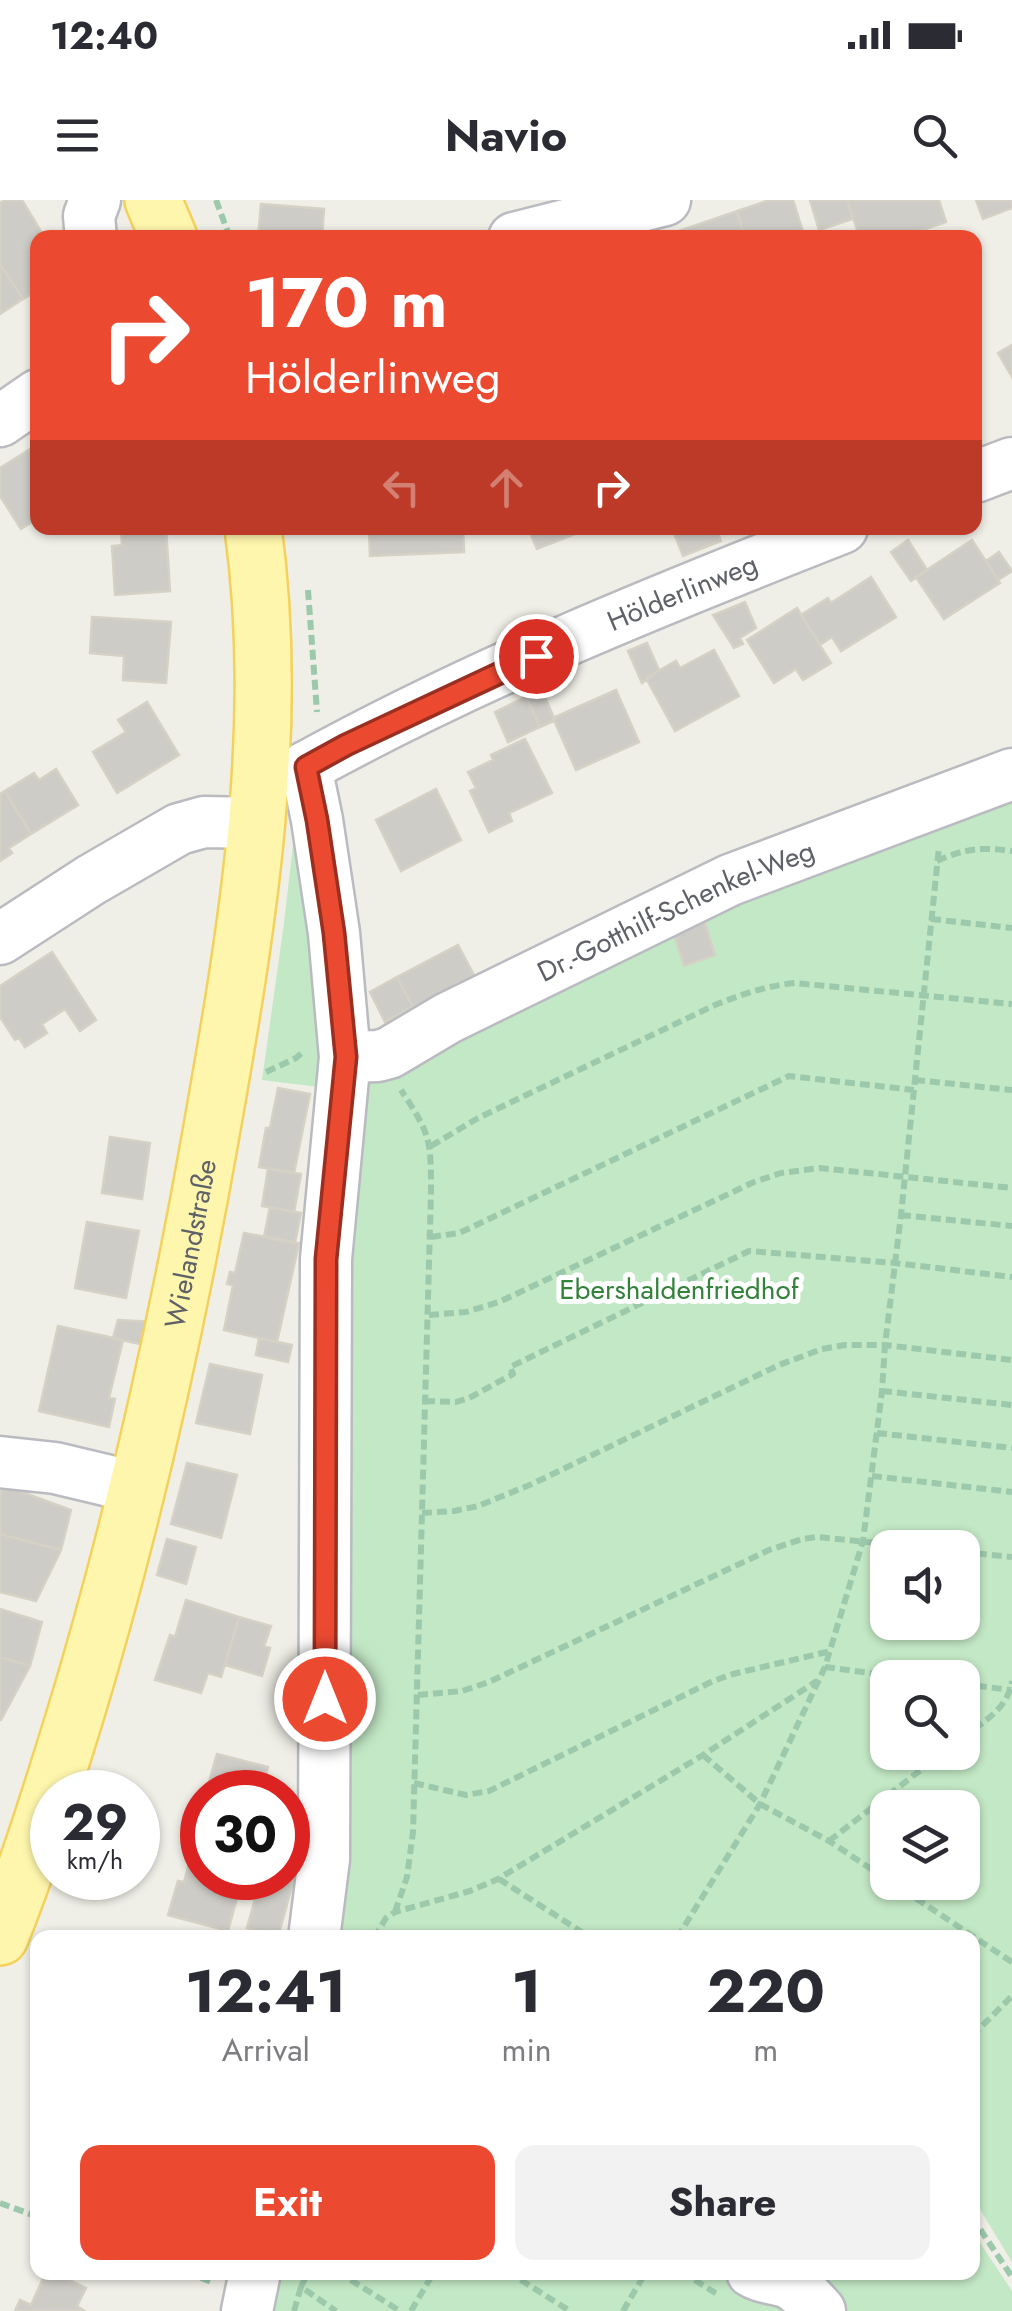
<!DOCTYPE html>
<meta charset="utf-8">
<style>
:root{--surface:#fff;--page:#f2f2f3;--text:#2b2b33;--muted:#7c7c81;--accent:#ec4931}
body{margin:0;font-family:Jost,sans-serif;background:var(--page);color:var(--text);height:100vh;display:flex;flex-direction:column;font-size:38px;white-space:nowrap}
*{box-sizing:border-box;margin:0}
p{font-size:32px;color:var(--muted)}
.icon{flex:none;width:55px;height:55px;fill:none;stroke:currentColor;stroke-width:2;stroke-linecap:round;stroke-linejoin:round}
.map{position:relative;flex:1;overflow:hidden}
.sheet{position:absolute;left:30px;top:1730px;width:950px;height:350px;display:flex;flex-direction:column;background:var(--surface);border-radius:20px;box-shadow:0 2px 8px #0004}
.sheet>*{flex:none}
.banner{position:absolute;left:30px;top:30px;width:952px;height:305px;border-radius:20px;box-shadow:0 2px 8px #0004;background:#ec4931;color:#fff;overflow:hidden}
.tools{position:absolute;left:870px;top:1330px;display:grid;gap:20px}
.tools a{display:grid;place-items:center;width:110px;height:110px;border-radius:20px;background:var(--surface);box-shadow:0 2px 8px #0004;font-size:50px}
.speed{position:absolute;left:30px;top:1570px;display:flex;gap:20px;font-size:50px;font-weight:700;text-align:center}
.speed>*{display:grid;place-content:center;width:130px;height:130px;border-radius:50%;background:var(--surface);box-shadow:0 2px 8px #0004;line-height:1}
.speed small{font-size:25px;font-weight:400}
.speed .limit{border:15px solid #d22;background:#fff;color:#111}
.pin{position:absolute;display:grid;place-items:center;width:85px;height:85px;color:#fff;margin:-42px;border:5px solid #fff;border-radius:50%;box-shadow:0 2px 10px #0007}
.me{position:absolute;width:110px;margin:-55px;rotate:0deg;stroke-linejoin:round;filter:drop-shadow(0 0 8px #0008)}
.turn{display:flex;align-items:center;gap:35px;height:210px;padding:0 50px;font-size:45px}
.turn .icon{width:130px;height:130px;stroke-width:2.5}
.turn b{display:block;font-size:70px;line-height:85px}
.lanes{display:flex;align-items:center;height:95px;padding:0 50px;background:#0003;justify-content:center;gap:50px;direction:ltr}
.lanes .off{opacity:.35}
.eta{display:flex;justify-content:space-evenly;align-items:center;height:170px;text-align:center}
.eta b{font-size:60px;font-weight:700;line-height:70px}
.button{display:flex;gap:20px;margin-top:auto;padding:20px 50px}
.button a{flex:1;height:115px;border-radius:20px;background:var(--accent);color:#fff;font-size:40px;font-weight:700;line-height:115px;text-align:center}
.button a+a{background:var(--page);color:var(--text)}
.status{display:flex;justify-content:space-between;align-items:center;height:70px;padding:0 50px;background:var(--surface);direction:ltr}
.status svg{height:28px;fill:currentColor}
header{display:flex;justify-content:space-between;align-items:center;height:130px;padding:0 50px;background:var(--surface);font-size:45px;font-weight:700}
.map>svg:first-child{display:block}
.green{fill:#c3e8c5;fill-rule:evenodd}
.building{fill:#ceccc6;stroke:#d5d1c5;stroke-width:2.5}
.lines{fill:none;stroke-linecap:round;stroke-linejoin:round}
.minor-casing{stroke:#b9bbc0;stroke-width:55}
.major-casing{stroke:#f4d15c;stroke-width:60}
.path{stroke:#9cc9ab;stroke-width:6;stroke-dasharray:10 5;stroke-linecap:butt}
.minor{stroke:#fff;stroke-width:50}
.major{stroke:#fff6ad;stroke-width:55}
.route-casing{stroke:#992f20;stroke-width:25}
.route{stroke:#ec4931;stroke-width:18}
.labels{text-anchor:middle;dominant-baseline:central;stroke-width:10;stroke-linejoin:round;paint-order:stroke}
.street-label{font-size:28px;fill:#5e6167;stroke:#fff}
.park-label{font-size:28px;fill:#32823a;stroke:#fff}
</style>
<div class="status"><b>12:40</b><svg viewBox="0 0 49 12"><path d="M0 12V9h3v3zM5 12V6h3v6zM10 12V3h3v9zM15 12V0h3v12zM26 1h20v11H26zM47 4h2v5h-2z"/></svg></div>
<header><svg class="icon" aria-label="menu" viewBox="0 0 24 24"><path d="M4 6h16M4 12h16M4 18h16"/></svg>Navio<svg class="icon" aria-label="search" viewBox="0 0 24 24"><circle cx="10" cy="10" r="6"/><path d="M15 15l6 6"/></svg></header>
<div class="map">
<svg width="1012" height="2111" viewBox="0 0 1012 2111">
<rect width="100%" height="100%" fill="#f0efe7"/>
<!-- green -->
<path class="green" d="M1012 589V2062L973 1998 972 1738H333L350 1050 366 892 370 883 400 863 702 712ZM888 1348H962V1422H888ZM888 1478H962V1552H888ZM888 1608H962V1682H888Z
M296 619 321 827 319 887 262 880 284 723Z
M973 2032 1012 2091V2111H267L274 2073 972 2072Z"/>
<!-- building -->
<path class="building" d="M5 0H22L45 38H38V90L23 99 0 64V3Z
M770 0H793L805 38H745L737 11Z
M810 0H847L853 19 819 30Z
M847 0H939L946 22 900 38H860Z
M976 0H1012V8L983 19Z
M261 4 324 9 322 38H258Z
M737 11 745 38H678L676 32Z
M0 64 23 99 0 114Z
M1012 145V177L998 153Z
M38 244V318L21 329 0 296V268Z
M121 328H166L170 391 115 395 112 346 122 345Z
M369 328H463L464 352 370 356Z
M528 328H590L537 349Z
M672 328H716L721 341 683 356Z
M908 340 927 370 911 381 891 352Z
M972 340 1000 383 944 419 916 377Z
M999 352 1012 371 998 380 986 361Z
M871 377 896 417 841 451 832 437 820 445 801 415 828 398 831 403Z
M745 402 756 428 740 438 743 444 734 448 713 415Z
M797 408 831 463 803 480 796 469 774 483 747 440Z
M92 417 171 422 166 483 123 480 124 456 90 453Z
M647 443 659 470 642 483 628 451Z
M714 450 739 496 675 531 646 478 676 461 680 468Z
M542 490 554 518V521L540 527 526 497Z
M616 490 639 542 576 570 553 518Z
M526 497 540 527 508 542 495 512Z
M147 502 179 555 117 593 93 552 126 532 118 520Z
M525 539 552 593 509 613 512 621 489 632 470 591 476 588 468 572 493 560 491 555Z
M56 569 78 605 31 634 5 591 34 573 39 580Z
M436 589 461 640 401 671 376 620Z
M5 591 31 634 9 648 12 653 0 661V594Z
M703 717 715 755 684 766 672 728Z
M458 745 474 775 413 807 397 777Z
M52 752 96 820 80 831 65 809 42 824 47 833 25 847 19 838 15 840 0 817V786Z
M397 777 413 807 385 822 370 792Z
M278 888 310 894 294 973 259 967 266 928H270Z
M110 937 150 943 142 999 102 993Z
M268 969 301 974 294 1012 262 1006Z
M270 1007 301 1013 295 1043 264 1037Z
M87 1022 139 1031 126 1098 75 1088Z
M244 1033 299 1043 277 1142 224 1130 233 1085 227 1084 230 1072 235 1073Z
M118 1120 154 1122 149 1146 113 1138Z
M58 1126 123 1140 109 1198 115 1199 109 1227 39 1211Z
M259 1138 292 1145 288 1162 256 1155Z
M210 1164 262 1175 250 1234 196 1223Z
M187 1263 237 1275 221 1338 171 1324Z
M3 1285 71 1310 61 1350 0 1334V1297Z
M0 1334 61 1350 36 1401 0 1392Z
M167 1339 196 1347 186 1384 157 1375Z
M186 1400 239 1417 221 1477 208 1473 201 1493 155 1480 170 1435 175 1437Z
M0 1409 42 1422 30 1466 0 1457Z
M239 1417 271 1426 264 1446 270 1448 262 1476 225 1465Z
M0 1457 30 1466 1 1520H0Z
M217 1554 268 1567 261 1592H206Z
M194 1644 202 1647V1678H247L244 1688 240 1687 228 1731 168 1715 178 1681 184 1682Z
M288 1666 297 1668 278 1737 247 1728 261 1678H288Z
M46 2072H53L86 2088 77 2106 85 2111H15L20 2100 31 2105Z"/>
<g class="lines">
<defs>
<g id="minor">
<path d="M91 38 89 16 95 0"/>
<path d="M514 38 665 0"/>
<path d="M0 221 38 195"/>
<path d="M975 277 1012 263"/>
<path d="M306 567 317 620 334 733 345 857 326 1059 324 1659 314 1738"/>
<path id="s1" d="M306 567C477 473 661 399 842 328"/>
<path d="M0 739 91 680 179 629 204 622 257 623"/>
<path id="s2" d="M345 857 378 856 389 853 448 818 730 680 1012 574"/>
<path d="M0 1262 55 1268 139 1288"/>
<path d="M752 2072C764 2079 774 2078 786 2082 799 2087 811 2101 820 2111"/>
<path d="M247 2111 255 2072"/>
</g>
<g id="major">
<path d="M153 0 169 38"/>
<path id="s3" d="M0 1737C29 1665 52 1590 75 1516 134 1322 177 1127 212 928 247 729 281 529 253 328"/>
</g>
</defs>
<!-- minor casing -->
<use href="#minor" class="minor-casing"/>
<!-- major casing -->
<use href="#major" class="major-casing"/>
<!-- path -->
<path class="path" d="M216 0 230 38
M308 390 317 512
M937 661C966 648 981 647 1012 651
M931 719 1012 728
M266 872 296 858 303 852
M915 880 1012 890
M431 946 478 918 715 805C742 794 766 786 795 783L1012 804
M901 1015 1012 1026
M431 1037 459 1033 470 1028 789 876 914 890
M429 1115 466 1112 499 1102 754 982 781 973 820 968 1012 988
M882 1191 1012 1205
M425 1201 456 1202 469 1198 513 1174 510 1167 749 1051 895 1063 1012 1077
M877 1233 1012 1248
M872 1276 1012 1292
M422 1313 454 1311 478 1306 532 1284 779 1165 822 1149 845 1145H885L1012 1160
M962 1352 1012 1357
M825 1467 907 1478
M962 1484 1011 1490
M418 1495 462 1491 489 1482 769 1350 802 1339 817 1337 926 1348
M962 1538C984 1521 1007 1510 1012 1481
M703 1555 760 1604 829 1641 888 1680
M414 1583 466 1595 489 1591 713 1481 733 1474 831 1451
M829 1641 944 1552
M499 1679 591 1738
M891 1682 1012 1762
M395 1712 407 1677 413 1632 431 991C431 938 430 934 401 890
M374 1738 386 1718 395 1712 470 1691 498 1679 703 1555 817 1481
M677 1738 760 1604 825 1467 863 1341 882 1191 885 1145 901 1015 939 647
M972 1836 1012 1796
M0 2003 38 2017
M972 2017 1012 2077
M187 2072 214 2083
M338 2072 400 2111
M508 2072 570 2111
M682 2072 717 2094
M301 2087 308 2072
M294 2111 301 2087 336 2111
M411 2111 434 2072
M623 2111 646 2072"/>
<!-- minor -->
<use href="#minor" class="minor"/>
<!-- major -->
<use href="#major" class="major"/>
</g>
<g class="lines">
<defs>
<path id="route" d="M325 1499 326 1059 346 857 334 733 317 620 306 567 346 545 536 456"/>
</defs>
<!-- route casing -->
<use href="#route" class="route-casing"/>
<!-- route -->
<use href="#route" class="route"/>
</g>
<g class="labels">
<!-- street labels -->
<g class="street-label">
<text stroke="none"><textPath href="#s1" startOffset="415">Hölderlinweg</textPath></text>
<text stroke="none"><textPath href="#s2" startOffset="365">Dr.-Gotthilf-Schenkel-Weg</textPath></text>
<text stroke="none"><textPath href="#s3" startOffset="720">Wielandstraße</textPath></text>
</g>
<!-- park labels -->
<g class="park-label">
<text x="679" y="1089">Ebershaldenfriedhof</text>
</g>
</g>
</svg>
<div class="tools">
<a><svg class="icon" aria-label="sound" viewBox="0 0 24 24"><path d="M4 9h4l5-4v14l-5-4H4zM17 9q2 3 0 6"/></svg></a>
<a><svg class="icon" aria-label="search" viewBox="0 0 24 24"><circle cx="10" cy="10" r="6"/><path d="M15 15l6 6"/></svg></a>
<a><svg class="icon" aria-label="layers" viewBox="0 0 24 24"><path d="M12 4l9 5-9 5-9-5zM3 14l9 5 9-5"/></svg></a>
</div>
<div class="speed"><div>29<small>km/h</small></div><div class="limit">30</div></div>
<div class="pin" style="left:536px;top:456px;background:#d93025"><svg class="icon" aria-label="arrive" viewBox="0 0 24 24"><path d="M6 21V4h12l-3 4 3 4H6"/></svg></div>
<svg class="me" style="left:325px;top:1499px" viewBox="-20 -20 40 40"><circle r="17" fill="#ec4931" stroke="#fff" stroke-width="3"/><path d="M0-11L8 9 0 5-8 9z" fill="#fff"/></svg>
<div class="banner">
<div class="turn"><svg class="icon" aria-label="right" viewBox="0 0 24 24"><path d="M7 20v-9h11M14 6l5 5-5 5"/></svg><div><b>170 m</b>Hölderlinweg</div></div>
<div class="lanes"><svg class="icon off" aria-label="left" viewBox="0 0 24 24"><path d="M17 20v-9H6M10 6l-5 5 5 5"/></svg><svg class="icon off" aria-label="ahead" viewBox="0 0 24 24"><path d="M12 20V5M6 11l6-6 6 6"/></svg><svg class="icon" aria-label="right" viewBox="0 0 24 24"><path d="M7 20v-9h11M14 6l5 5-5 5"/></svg></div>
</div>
<section class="sheet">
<div class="eta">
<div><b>12:41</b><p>Arrival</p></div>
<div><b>1</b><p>min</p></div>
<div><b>220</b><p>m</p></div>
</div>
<div class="button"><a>Exit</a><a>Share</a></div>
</section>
</div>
